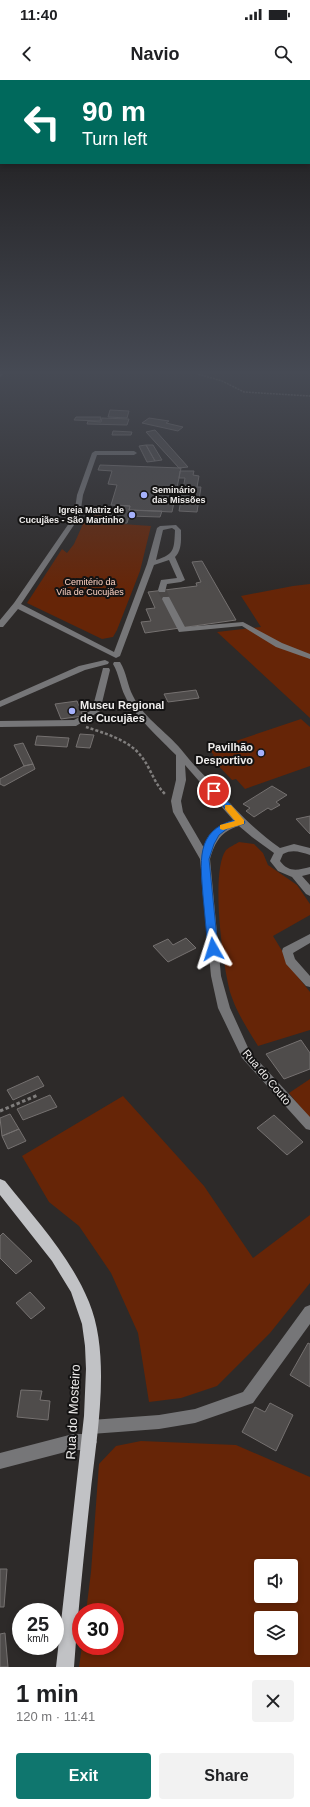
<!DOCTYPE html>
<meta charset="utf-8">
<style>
:root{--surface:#fff;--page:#f2f2f2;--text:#202124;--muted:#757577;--accent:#0f766e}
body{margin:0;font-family:Helvetica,sans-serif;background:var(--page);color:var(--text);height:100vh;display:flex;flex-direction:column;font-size:15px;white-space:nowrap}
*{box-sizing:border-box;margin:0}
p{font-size:13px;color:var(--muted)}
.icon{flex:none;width:22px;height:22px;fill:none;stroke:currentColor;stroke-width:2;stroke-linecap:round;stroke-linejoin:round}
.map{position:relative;height:1587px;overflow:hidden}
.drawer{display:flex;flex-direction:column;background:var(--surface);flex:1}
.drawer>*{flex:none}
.guide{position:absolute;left:0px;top:0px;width:310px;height:84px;box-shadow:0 2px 6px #0003;background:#00695c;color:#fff;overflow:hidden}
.controls{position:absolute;left:254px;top:1479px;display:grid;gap:8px}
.controls a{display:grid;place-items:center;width:44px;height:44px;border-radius:4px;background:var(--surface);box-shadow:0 2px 6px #0003;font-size:20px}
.speed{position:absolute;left:12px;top:1523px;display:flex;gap:8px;font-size:20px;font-weight:700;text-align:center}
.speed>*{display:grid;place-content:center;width:52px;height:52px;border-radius:50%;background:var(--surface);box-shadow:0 2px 6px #0003;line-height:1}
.speed small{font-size:10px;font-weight:400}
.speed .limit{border:6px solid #d22;background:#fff;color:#111}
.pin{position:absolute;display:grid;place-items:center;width:34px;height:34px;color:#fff;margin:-17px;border:2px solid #fff;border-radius:50%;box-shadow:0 1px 4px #0007}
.me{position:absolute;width:44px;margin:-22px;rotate:354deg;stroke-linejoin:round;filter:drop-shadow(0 0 3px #0008)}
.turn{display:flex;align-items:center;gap:14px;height:84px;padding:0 16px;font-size:18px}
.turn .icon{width:52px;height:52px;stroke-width:2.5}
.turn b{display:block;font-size:28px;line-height:34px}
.round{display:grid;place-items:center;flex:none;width:42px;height:42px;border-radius:4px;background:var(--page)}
.overview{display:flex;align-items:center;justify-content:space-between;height:68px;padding:0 16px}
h1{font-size:24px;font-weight:700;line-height:30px}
.action{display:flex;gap:8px;margin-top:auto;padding:8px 16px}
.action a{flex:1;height:46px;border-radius:4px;background:var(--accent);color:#fff;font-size:16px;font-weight:700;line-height:46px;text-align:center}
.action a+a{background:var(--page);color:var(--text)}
.status{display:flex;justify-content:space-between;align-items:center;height:28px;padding:0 20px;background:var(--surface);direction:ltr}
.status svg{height:11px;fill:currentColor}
header{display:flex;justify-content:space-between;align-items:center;height:52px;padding:0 16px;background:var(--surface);font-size:18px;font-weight:700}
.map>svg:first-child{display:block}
.green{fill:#662507;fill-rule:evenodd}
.building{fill:#4f4c4b;stroke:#757170}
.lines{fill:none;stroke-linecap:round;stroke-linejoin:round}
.minor-tunnel{stroke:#4a4746;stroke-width:8;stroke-dasharray:8 4;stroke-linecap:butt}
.path-far2{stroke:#807e7d;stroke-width:1.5;stroke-dasharray:2 1;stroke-linecap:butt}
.path-far1{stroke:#807e7d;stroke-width:2.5;stroke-dasharray:3 2;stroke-linecap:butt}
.path{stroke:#807e7d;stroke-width:3;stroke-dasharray:3.5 2.5;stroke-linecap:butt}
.minor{fill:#767678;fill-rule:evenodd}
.major{fill:#c1c2c5;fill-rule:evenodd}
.route{fill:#1a73e8;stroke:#114b97}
.slow{fill:#f59e0b}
.poi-dot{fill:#a5b1fc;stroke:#141313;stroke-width:1.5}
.labels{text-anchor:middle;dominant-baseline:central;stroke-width:4;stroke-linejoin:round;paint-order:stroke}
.far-poi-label{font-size:9px;font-weight:bold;fill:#efedec;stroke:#141313;text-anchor:start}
.far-park-label{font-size:9px;fill:#fdd2c3;stroke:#141313}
.poi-label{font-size:11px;font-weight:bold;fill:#efedec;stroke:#141313;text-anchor:start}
.street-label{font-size:11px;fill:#efedec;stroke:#141313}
.near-street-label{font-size:13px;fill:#efedec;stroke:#141313}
</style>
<div class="status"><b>11:40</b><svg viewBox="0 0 49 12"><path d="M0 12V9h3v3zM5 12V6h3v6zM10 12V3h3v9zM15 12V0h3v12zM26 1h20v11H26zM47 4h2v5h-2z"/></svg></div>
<header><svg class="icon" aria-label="back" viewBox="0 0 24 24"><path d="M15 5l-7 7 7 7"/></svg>Navio<svg class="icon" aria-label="search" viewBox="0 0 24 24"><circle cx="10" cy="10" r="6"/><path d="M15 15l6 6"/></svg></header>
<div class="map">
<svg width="310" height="1587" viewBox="0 0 310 1587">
<rect width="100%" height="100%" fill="#2d2a29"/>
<!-- green -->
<path class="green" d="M87 435 108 436 107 443 151 446 140 491 117 550 113 557 102 559 27 523 62 469 67 473 74 464Z
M310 504V638L217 552 261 547 241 516 293 506Z
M301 639 310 647V686L245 709 236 699 232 700 210 677 214 675 209 670Z
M239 762 254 764 263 773 268 785 297 805 310 824V835L273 856 298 897 310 912V950L258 966C248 950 237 933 231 915 223 889 210 791 226 770 229 767 236 764 239 762Z
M310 999V1039L289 1013Z
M123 1016 204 1106 253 1178 310 1135V1203L270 1253 217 1306 181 1318 149 1322 138 1253 111 1193 79 1146 49 1122 22 1076Z
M141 1361 236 1365 310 1397V1587H79L82 1566H115V1532H86L91 1492 99 1384 116 1366ZM261 1486H291V1516H261ZM261 1538H291V1568H261Z"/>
<!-- building -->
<path class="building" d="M110 330 129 331 127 338 108 337Z
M76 337H101L100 341 74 340Z
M102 338 129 339 127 345 87 344 88 341 101 342Z
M149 338 169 341 166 343 183 347 178 351 142 343Z
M155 350 188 387 179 388 146 352Z
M113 351 132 352 131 355H112Z
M146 365H153L162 380 155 381Z
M146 365 155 381 147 382 139 366Z
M100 385 181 388 172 432 129 430 130 426 111 425 117 405 108 404 112 391 98 390Z
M180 391H194L193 395 199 396 197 407H201L197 432 179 431 185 398H179Z
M116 425 130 426 129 430 162 431 160 437 129 436 127 443 110 442 112 435 92 434 94 428 115 429Z
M202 481 236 540 145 553 141 542 151 541 146 529 155 528 148 512 197 506 196 503 201 502 192 482Z
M196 610 199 618 168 622 164 614Z
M77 621 79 626 85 625 87 631 81 632 83 636 61 639 55 624Z
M80 654 94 655 90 668 76 667Z
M37 656 69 658 67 667 35 665Z
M23 663 33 684 24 686 14 665Z
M33 684 35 689 4 706 0 704V699L24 686Z
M272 706 287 715 276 722 280 725 271 730 268 728 254 737 246 731 250 728 243 724Z
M310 736V754L296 739Z
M186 858 196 868 168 882 153 866 168 859 173 865Z
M301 960 310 973V989L284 999 266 974Z
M38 996 44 1006 13 1020 7 1010Z
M50 1015 57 1027 23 1040 17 1029Z
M10 1034 19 1049 2 1056 0 1038Z
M274 1035 303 1062 287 1075 257 1048Z
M19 1049 26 1061 8 1069 2 1056Z
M3 1153 32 1181 16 1194 0 1178V1156Z
M30 1212 45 1228 31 1239 16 1223Z
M308 1263 310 1264V1307L290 1295Z
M21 1310 42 1311 40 1320 50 1321 48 1340 17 1337Z
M270 1323 293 1335 276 1371 242 1352 255 1327 265 1332Z
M0 1489H7L4 1527H0Z
M5 1553 8 1587H0V1554Z"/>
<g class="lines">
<!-- minor-tunnel -->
<path class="minor-tunnel" d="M162 510 166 519"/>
<!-- path-far2 -->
<path class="path-far2" d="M184 290 222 301 244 312 310 316"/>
<!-- path-far1 -->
<path class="path-far1" d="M86 647C104 653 129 660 141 676 151 688 154 704 166 715"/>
<!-- path -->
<path class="path" d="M0 1031 38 1015"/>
<!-- minor -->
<path class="minor" d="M2 290H8L0 297V292Z
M95 371H134L137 373 134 375H97L83 415 80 436 21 524 114 572 147 484 157 448 160 446 176 445 181 450C181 460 182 470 175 477L185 500 181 502 167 504 165 512H159L158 510 161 500 177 498 169 480 154 485 120 576 116 578 18 529 3 547H0V540L14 523 74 436 77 415 92 373ZM172 448 175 450C174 469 175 474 156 480L163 450Z
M163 517H169L185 547 243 542 282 563 310 574V579L276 567 242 546 179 552 162 519Z
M105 580 109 582 108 584 85 590 0 627V621L79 586Z
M114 582H120C127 593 127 605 133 616 144 639 170 654 184 673 194 686 206 697 217 709 239 733 253 749 280 768L294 764 310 768V775C300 772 293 769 283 774L280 781C289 793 298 790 310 787V794L302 796 310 805V816L306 814 292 797 278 791 270 781 274 773 252 757 239 746C221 751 215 762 210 779L221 896 230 928 250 972 310 1037V1050L306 1049 242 978 218 928 211 896 200 779 173 732 171 721 176 700V675C162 661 132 633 125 616 120 606 119 594 113 584ZM185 685 234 741C219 745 209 753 204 768L183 732 181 721 186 700Z
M103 588H109L110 590 100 631 76 646 0 647V641L74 640 92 630Z
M310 854V863L293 873 295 879 310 896V907L306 906 286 884 282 871 283 868Z
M310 1225V1244L253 1323 195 1343 159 1349 91 1354 86 1352 84 1347 86 1342 91 1340 159 1335 195 1329 243 1312 305 1227Z
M73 1354H89L94 1357 97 1362 94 1367 89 1370H73L0 1389V1373Z"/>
<!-- major -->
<path class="major" d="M0 1099 5 1101C36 1140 70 1176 89 1222 112 1278 96 1359 90 1418 84 1474 78 1531 74 1587H56L84 1336 86 1289 85 1266 82 1244 71 1212 52 1181 0 1115Z"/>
</g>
<!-- sky -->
<linearGradient id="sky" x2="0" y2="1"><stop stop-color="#191717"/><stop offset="0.57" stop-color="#464a54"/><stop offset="1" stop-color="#464a54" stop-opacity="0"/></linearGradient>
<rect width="310" height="513" fill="url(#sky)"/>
<!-- route -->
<path class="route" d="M214 708 217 709 245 742 244 744 228 748 219 755 214 764 209 779 218 869 213 872 208 869C206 851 205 834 203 816 201 784 194 750 235 740L210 711Z"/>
<!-- slow -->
<path class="slow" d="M225 725H231L244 740V744L223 750 220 749V745L235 741 225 729Z"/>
<!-- markers -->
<g class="poi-dot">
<circle cx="144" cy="415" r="4"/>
<circle cx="132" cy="435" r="4"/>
<circle cx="72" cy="631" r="4"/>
<circle cx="261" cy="673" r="4"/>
</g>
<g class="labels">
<!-- far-poi labels -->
<g class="far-poi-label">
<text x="152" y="410">Seminário<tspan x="152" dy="10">das Missões</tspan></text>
<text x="124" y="430" text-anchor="end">Igreja Matriz de<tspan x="124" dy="10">Cucujães - São Martinho</tspan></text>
</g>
<!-- far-park labels -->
<g class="far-park-label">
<text x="90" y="502">Cemitério da<tspan x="90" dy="10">Vila de Cucujães</tspan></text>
</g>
<!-- poi labels -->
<g class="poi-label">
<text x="80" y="625">Museu Regional<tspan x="80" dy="13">de Cucujães</tspan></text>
<text x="253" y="667" text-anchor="end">Pavilhão<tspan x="253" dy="13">Desportivo</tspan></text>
</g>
<!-- street labels -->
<g class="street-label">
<text transform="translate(267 997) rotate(50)">Rua do Couto</text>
</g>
<!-- near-street labels -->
<g class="near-street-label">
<text transform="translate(73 1332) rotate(-87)">Rua do Mosteiro</text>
</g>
</g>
</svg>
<div class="controls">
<a><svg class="icon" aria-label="sound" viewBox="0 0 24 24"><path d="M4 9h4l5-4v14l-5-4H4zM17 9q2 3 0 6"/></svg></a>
<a><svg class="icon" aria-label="layers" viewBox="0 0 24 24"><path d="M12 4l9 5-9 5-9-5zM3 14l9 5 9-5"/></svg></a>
</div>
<div class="speed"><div>25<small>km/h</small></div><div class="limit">30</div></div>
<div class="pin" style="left:214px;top:711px;background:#d93025"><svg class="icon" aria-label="arrive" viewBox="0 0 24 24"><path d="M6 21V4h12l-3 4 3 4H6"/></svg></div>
<svg class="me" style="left:213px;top:869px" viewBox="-20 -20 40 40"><path d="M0-17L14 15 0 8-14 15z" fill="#1a73e8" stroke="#fff" stroke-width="4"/></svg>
<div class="guide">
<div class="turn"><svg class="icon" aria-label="left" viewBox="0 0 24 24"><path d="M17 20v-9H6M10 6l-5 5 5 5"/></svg><div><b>90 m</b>Turn left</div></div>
</div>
</div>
<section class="drawer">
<div class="overview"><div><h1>1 min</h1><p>120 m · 11:41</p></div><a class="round"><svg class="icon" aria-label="close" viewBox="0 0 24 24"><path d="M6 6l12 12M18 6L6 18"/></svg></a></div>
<div class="action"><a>Exit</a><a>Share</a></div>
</section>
